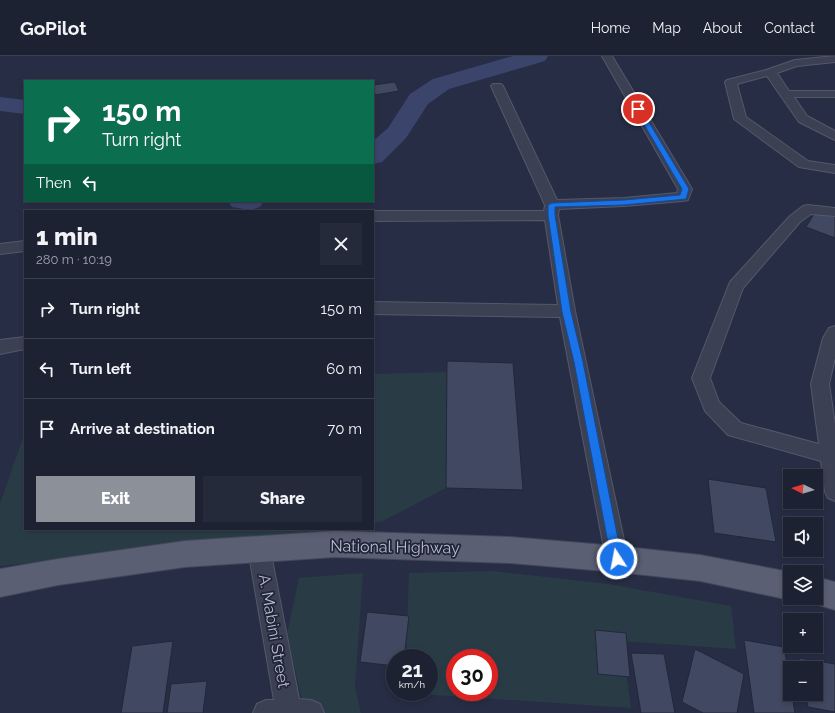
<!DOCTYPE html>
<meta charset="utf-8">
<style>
:root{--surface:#1d2233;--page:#252a3b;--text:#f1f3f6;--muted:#a0a4ac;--line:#3b3f4e;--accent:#8c9099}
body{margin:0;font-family:Raleway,sans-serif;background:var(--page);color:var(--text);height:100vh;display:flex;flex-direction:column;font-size:15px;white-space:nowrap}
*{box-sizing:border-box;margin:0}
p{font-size:13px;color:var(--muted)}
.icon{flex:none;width:22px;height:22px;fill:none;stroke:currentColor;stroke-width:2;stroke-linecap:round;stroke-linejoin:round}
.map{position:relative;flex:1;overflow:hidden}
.details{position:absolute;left:24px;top:154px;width:350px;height:320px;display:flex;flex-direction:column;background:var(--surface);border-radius:0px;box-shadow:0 2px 6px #0003,0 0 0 1px var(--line)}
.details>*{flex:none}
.hud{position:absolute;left:24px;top:24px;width:350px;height:122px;border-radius:0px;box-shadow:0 2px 6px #0003,0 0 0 1px var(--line);background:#0b6e4f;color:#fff;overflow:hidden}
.needle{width:26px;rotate:275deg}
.fabs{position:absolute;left:783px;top:413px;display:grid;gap:8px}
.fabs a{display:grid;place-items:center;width:40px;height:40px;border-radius:0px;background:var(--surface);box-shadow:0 2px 6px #0003,0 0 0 1px var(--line);font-size:20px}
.speed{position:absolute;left:386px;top:593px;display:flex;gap:8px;font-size:20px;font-weight:700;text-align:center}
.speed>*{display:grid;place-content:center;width:52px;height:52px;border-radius:50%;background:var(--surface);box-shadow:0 2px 6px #0003,0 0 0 1px var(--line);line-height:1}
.speed small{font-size:10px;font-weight:400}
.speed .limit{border:6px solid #d22;background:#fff;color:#111}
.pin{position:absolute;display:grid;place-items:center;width:34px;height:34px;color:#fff;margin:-17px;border:2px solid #fff;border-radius:50%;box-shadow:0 1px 4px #0007}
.me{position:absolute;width:44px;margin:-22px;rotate:349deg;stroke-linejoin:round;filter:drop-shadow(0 0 3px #0008)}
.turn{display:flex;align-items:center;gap:14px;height:84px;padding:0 12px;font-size:18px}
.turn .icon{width:52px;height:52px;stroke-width:2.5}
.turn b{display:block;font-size:28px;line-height:34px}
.then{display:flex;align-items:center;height:38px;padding:0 12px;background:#0003;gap:8px;font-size:15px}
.round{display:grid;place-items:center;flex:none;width:42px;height:42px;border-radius:0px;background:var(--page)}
.headline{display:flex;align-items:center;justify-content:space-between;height:68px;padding:0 12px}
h1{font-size:24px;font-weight:800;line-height:30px}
.primary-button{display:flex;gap:8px;margin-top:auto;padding:8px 12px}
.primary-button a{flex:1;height:46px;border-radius:0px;background:var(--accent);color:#fff;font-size:16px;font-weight:800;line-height:46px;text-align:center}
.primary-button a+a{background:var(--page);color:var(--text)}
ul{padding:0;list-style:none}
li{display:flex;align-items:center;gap:12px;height:60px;padding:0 12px;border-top:1px solid var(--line)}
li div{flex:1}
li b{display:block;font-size:15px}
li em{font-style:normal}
header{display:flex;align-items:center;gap:24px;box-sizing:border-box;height:56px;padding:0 20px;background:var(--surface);border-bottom:1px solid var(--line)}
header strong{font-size:19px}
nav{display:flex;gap:22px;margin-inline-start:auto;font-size:14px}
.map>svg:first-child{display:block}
.green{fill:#293c45;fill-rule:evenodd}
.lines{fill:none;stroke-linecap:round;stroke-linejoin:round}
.river{fill:#3b456b;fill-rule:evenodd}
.building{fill:#414861;stroke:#22273b}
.minor-casing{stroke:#54586b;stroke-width:2}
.primary-casing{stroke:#42475a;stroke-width:2}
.minor{fill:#3c4053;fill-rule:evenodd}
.primary{fill:#5a5f73;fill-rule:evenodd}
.route{fill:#1a73e8;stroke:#114b97}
.labels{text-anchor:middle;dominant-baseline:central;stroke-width:3.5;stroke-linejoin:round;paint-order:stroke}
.near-street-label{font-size:16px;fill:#b9bdcd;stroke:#202539}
</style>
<header>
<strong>GoPilot</strong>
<nav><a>Home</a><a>Map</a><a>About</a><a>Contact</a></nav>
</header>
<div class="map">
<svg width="835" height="657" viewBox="0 0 835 657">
<rect width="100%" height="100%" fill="#272d44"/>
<!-- green -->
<path class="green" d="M447 316 446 432 383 465 373 467V318Z
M25 375V473H337L272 484 0 510V448Z
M493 515 608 528 731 550 736 593 622 585 631 652 404 637 429 636V602H406L409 517ZM455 602H489V636H455Z
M363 517 355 631 361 657H305L287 578 299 522Z"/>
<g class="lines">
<!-- river -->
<path class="river" d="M513 0H548L545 5 449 33 428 48 406 82 382 106 373 108V85L388 72 410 38 433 23Z
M0 41 25 44V58L0 55Z
M228 145H264L260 151 250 154 232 151Z"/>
</g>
<!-- building -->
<path class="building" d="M395 26 399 35 375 39 373 29Z
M814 158 835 160V182L806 171Z
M447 305 513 307 523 434 446 432Z
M708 423 766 432 776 486 714 477Z
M367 556 409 560 404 602H395V610L360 606Z
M595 574 626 577 630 621 598 618Z
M744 584 784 591 790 626V638H792L795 657H754Z
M173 585 163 657H121L132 590Z
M695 593 744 618 737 657H703L682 646Z
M631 597 664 598 675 657H641Z
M799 602 835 608V656L808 651 805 638H816V612H801Z
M207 625 203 657H167L171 628Z"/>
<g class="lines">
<defs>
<path id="minor" d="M602 0H612L692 133 688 144 683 145 624 150 559 153 558 159 575 255 628 503 625 510 617 514 609 510 606 503 560 261 373 258V246L558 249 545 164 373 165V155H544L545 149 491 30 493 28H501L503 30 557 144 624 142 677 137 678 133Z
M835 0V6L797 10 777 17 789 35H835V41H794L807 60 835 75V84L799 66 767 20 737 28 746 61 808 105 835 109V117L799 111 734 63 725 26 727 24 766 14 795 4Z
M808 149 835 152V160L811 158 800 166 743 232 710 322 719 346 741 367 819 388 811 328 823 282 829 272 835 270V302L829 328 835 368V445L828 442 825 436 821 405 728 379 705 355 692 322 730 226 790 160 803 150Z
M25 185V195L0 198V188Z
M25 281V293L0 298V284Z
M259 483 267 486 270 493 299 643 311 644 320 648 324 657H253L257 648 266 644H274L248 493 251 486Z"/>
<path id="primary" d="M335 475 510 481 617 490 700 499 790 516V542H794L790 544 700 525 617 516 510 507 335 501 185 511 58 529 0 541V513L58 503 185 485Z
M816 521 835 526V554L806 545 805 542H816Z"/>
</defs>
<!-- minor casing -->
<use href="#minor" class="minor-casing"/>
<!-- primary casing -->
<use href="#primary" class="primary-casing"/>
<!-- minor -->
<use href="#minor" class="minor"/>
<!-- primary -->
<use href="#primary" class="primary"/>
</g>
<!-- route -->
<path class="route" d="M638 51 641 53 689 133 686 143 624 149 555 151V159L571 256 583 306 622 503 620 507 617 508 613 507 611 503 574 306 562 256 548 159V149L552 147 624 144 680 139 682 133 635 53Z"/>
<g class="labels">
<!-- near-street labels -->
<g class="near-street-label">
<text transform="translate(395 491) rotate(1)">National Highway</text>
<text transform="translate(274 575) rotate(80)">A. Mabini Street</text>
</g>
</g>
</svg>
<div class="fabs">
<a><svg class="needle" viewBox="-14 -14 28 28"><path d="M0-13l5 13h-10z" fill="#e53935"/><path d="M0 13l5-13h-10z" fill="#a0a4ac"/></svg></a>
<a><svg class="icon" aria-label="sound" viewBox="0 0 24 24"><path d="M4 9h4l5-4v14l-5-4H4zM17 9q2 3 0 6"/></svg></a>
<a><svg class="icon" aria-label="layers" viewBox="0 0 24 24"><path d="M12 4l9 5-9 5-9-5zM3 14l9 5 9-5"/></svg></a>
<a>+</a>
<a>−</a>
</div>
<div class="speed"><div>21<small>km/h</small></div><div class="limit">30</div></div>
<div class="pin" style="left:638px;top:53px;background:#d93025"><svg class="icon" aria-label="arrive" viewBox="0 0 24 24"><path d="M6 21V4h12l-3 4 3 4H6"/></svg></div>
<svg class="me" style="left:617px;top:503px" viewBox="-20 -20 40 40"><circle r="17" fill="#1a73e8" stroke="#fff" stroke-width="3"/><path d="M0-11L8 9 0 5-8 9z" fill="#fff"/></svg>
<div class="hud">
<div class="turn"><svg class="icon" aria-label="right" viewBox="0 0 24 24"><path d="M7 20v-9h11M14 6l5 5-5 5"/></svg><div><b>150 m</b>Turn right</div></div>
<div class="then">Then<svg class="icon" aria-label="left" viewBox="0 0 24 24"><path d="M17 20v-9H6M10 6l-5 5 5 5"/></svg></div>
</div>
<section class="details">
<div class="headline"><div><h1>1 min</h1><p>280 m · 10:19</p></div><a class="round"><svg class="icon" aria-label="close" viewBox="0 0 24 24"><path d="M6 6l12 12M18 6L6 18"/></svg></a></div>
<ul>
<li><svg class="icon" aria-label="right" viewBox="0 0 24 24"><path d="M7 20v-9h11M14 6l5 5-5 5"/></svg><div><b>Turn right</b></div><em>150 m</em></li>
<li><svg class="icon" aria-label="left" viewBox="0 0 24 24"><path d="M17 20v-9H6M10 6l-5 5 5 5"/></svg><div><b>Turn left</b></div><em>60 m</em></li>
<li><svg class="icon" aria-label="arrive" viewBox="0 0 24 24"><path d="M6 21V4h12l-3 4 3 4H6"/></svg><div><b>Arrive at destination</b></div><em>70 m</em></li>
</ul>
<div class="primary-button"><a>Exit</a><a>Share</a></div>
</section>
</div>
